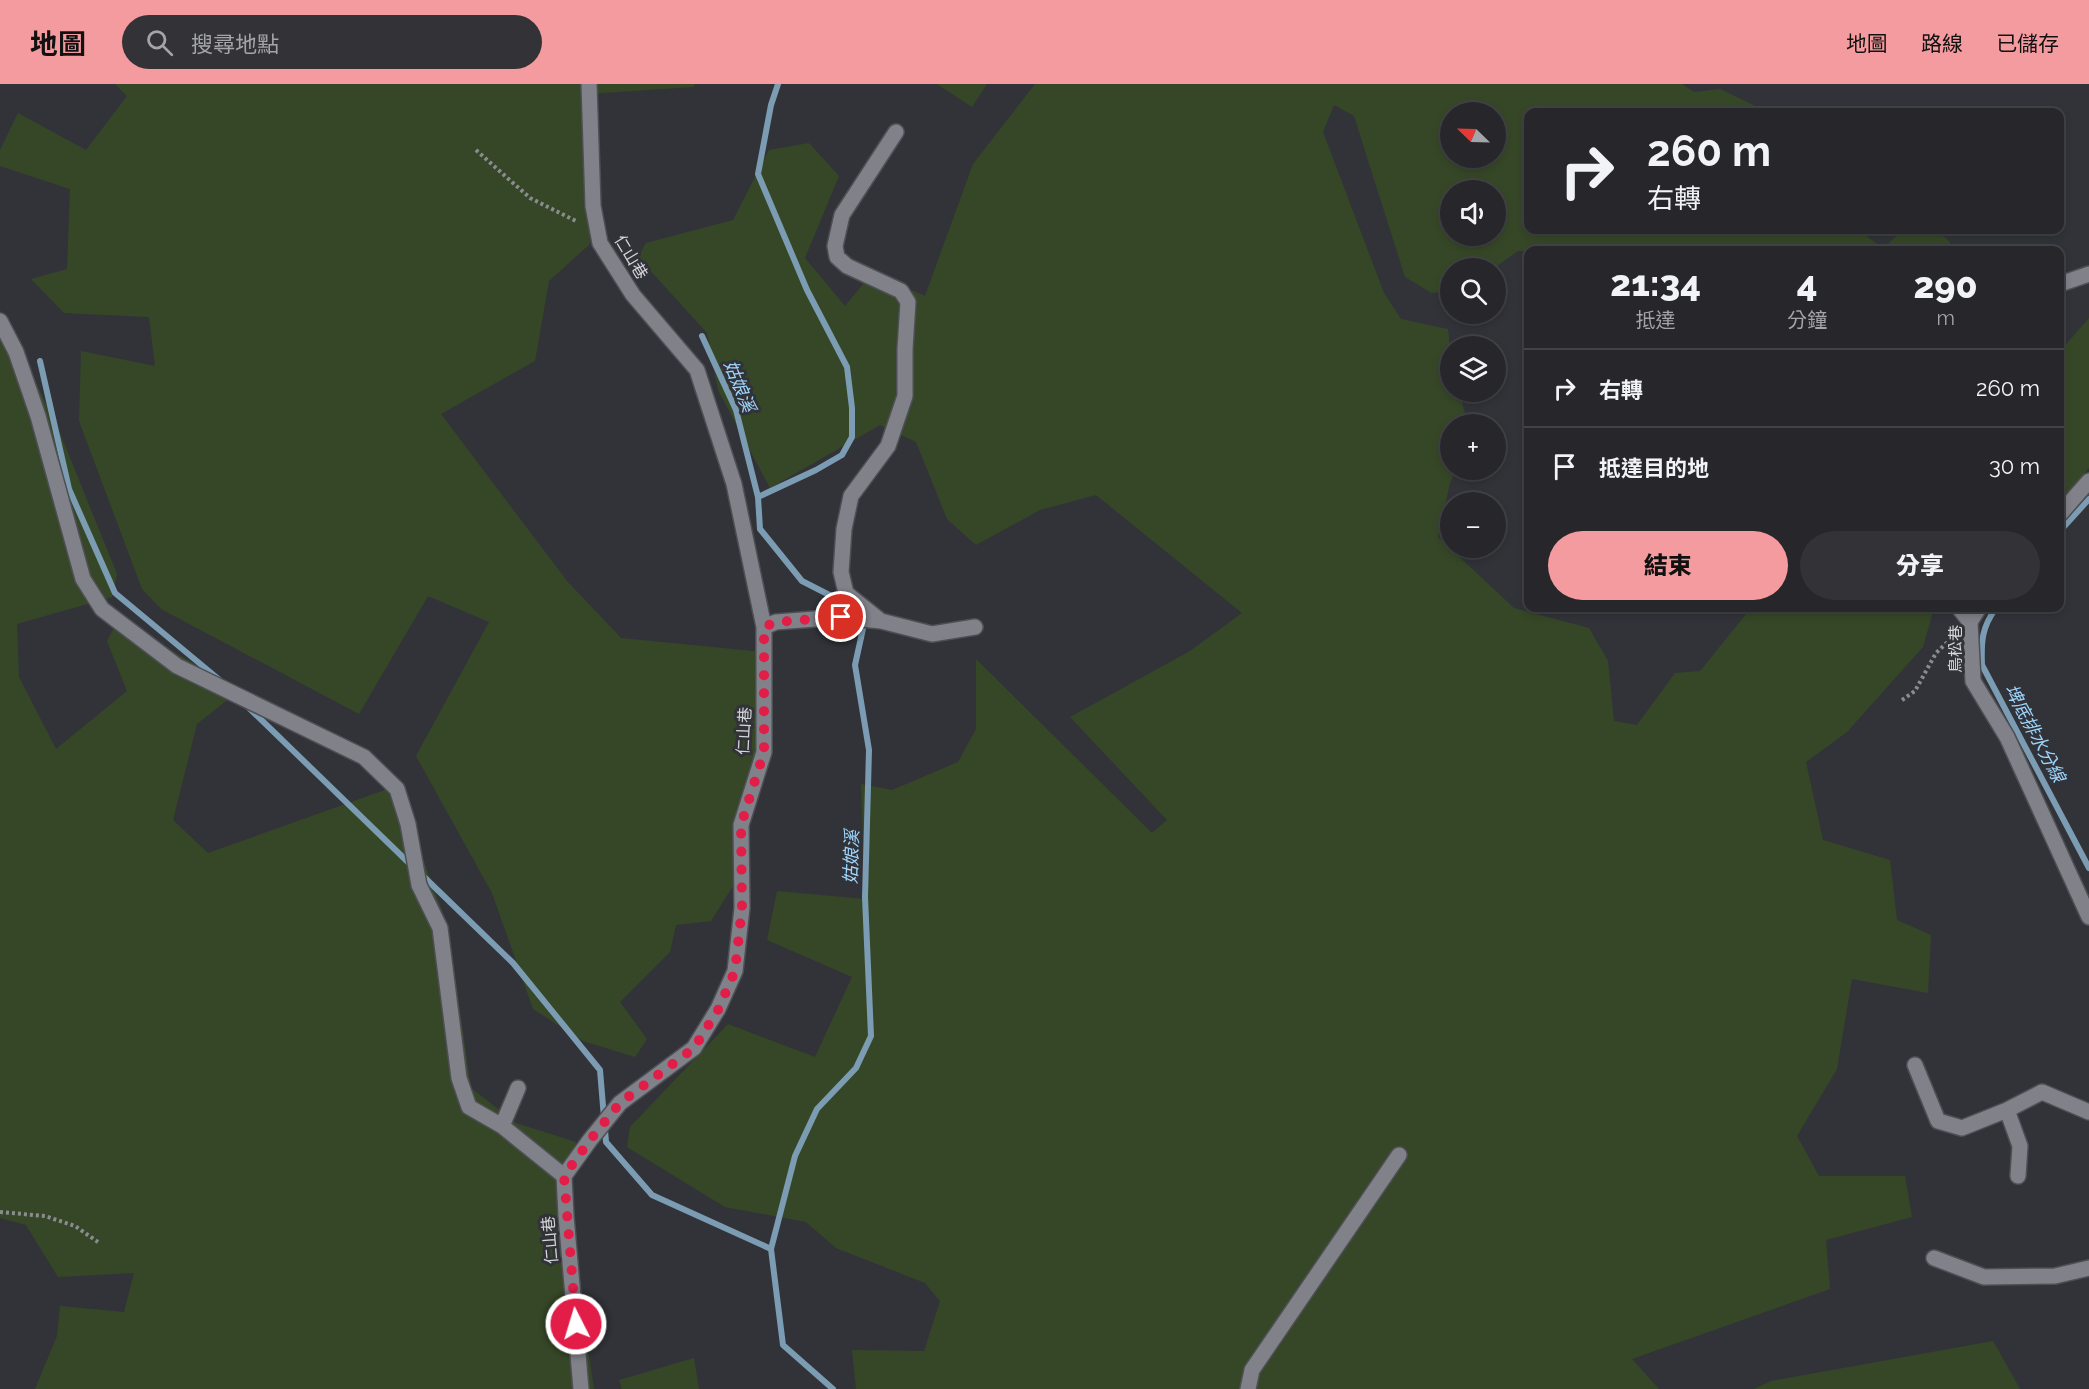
<!DOCTYPE html>
<html lang="zh-TW">
<meta charset="utf-8">
<style>
:root{--surface:#26262b;--page:#323237;--text:#f1f3f6;--muted:#a4a5a9;--line:#424347;--accent:#f49b9f}
body{margin:0;font-family:Raleway,"Noto Sans TC",sans-serif;background:var(--page);color:var(--text);height:100vh;display:flex;flex-direction:column;font-size:22px;white-space:nowrap}
*{box-sizing:border-box;margin:0}
p{font-size:20px;color:var(--muted)}
.icon{flex:none;width:33px;height:33px;fill:none;stroke:currentColor;stroke-width:2;stroke-linecap:round;stroke-linejoin:round}
.map{position:relative;flex:1;overflow:hidden}
.drawer{position:absolute;left:1524px;top:162px;width:540px;height:366px;display:flex;flex-direction:column;background:var(--surface);border-radius:12px;box-shadow:0 3px 9px #0003,0 0 0 2px var(--line)}
.drawer>*{flex:none}
.hud{position:absolute;left:1524px;top:24px;width:540px;height:126px;border-radius:12px;box-shadow:0 3px 9px #0003,0 0 0 2px var(--line);background:#26262b;color:var(--text);overflow:hidden}
.needle{width:39px;rotate:293deg}
.tools{position:absolute;left:1440px;top:18px;display:grid;gap:12px}
.tools a{display:grid;place-items:center;width:66px;height:66px;border-radius:50%;background:var(--surface);box-shadow:0 3px 9px #0003,0 0 0 2px var(--line);font-size:30px}
.pin{position:absolute;display:grid;place-items:center;width:51px;height:51px;color:#fff;margin:-26px;border:3px solid #fff;border-radius:50%;box-shadow:0 2px 6px #0007}
.me{position:absolute;width:66px;margin:-33px;rotate:355deg;stroke-linejoin:round;filter:drop-shadow(0 0 4px #0008)}
.turn{display:flex;align-items:center;gap:21px;height:126px;padding:0 24px;font-size:27px}
.turn .icon{width:78px;height:78px;stroke-width:2.5}
.turn b{display:block;font-size:42px;line-height:51px}
.eta{display:flex;justify-content:space-evenly;align-items:center;height:102px;text-align:center}
.eta b{font-size:36px;font-weight:800;line-height:42px}
.button{display:flex;gap:12px;margin-top:auto;padding:12px 24px}
.button a{flex:1;height:69px;border-radius:36px;background:var(--accent);color:#111;font-size:24px;font-weight:800;line-height:69px;text-align:center}
.button a+a{background:var(--page);color:var(--text)}
ul{padding:0;list-style:none}
li{display:flex;align-items:center;gap:18px;height:78px;padding:0 24px;border-top:2px solid var(--line)}
li div{flex:1}
li b{display:block;font-size:22px}
li em{font-style:normal}
header{display:flex;align-items:center;gap:36px;box-sizing:border-box;height:84px;padding:0 30px;background:var(--accent);color:#111}
header strong{font-size:28px}
nav{display:flex;gap:33px;margin-inline-start:auto;font-size:21px}
.search{width:420px;height:54px;background:var(--page);display:flex;align-items:center;gap:15px;box-sizing:border-box;padding:0 21px;border-radius:33px;color:var(--muted);font-size:22px}
.map>svg:first-child{display:block}
.green{fill:#364727;fill-rule:evenodd}
.lines{fill:none;stroke-linecap:round;stroke-linejoin:round}
.stream{stroke:#7b9cb3;stroke-width:6}
.minor-casing{stroke:#4e4f55;stroke-width:18}
.path{stroke:#8b8c90;stroke-width:4;stroke-dasharray:3 3;stroke-linecap:butt}
.minor{stroke:#808189;stroke-width:15}
.route{stroke:#e11d48;stroke-width:10;stroke-dasharray:0 18}
.labels{text-anchor:middle;dominant-baseline:central;stroke-width:6;stroke-linejoin:round;paint-order:stroke}
.street-label{font-size:16px;fill:#d5d6da;stroke:#323339}
.water-label{font-size:18px;font-style:italic;fill:#9dd5fc;stroke:#323339}
</style>
<header>
<strong>地圖</strong>
<div class="search"><svg class="icon" aria-label="search" viewBox="0 0 24 24"><circle cx="10" cy="10" r="6"/><path d="M15 15l6 6"/></svg>搜尋地點</div>
<nav><a>地圖</a><a>路線</a><a>已儲存</a></nav>
</header>
<div class="map">
<svg width="2089" height="1305" viewBox="0 0 2089 1305">
<rect width="100%" height="100%" fill="#323339"/>
<!-- green -->
<path class="green" d="M115 0H695L693 3 587 10 590 160 549 197 535 277 441 330 567 497 621 554 763 568 766 639 739 726 743 786 711 837 676 841 670 868 620 918 647 955 635 973 583 957 533 925 492 809 416 672 489 538 428 512 359 630 161 525 142 505 79 337 81 267 155 282 149 233 64 229 31 195 67 185 70 105 0 82V66L18 29 86 66 127 12Z
M937 0H987L972 23Z
M1035 0H1682L1694 8 1720 5 1768 28H1528V146H1858L1883 164 1904 146C1923 146 1946 145 1954 166L1518 167 1494 184H1450V207L1432 209 1405 193 1354 32 1334 21 1323 48 1384 209 1401 235 1448 245 1450 263V308H1459L1468 340H1450V386H1456L1450 399 1438 453 1514 524 1589 544 1608 577 1614 637 1637 641 1675 589 1700 587 1751 524H1934L1923 563 1847 648 1806 678 1823 756 1890 776 1897 836 1931 851 1928 909 1852 895 1837 985 1797 1052 1819 1092H1905L1912 1133 1826 1156 1830 1205 1632 1275 1659 1305H856L852 1266 924 1267 940 1217 925 1199 836 1164 806 1138 725 1123 627 1063 630 1043 728 940 815 973 852 893 767 856 777 807 865 815 861 700 892 706 958 678 976 645V575L1152 749 1167 736 1070 633 1190 567 1242 529 1096 411 1040 426 976 461 947 435 916 358 880 341 770 404 718 306 707 249 638 173 646 159 733 136 769 66 809 59 839 92 805 174 845 222 872 189 925 212 973 80ZM1450 28H1496V74H1450ZM1450 106H1496V152H1450Z
M0 226 58 344 117 490 112 513 17 540 19 593 56 665 127 607 107 557 118 536 240 606 197 640 173 736 208 769 396 702 448 843 471 1004 516 1039 576 1058 567 1095 572 1156 594 1305H35L57 1252 60 1222 124 1228 134 1189 58 1193 26 1141 0 1134Z
M2089 234V384L2060 417V263L2062 265Z
M1993 1257 2020 1305H1754L1771 1297Z
M694 1274 699 1305H622L619 1296Z"/>
<g class="lines">
<!-- stream -->
<path class="stream" d="M702 252 736 326 758 413 760 445 802 497 845 519 864 540 855 581 869 666 865 813 871 952 856 984 817 1025 795 1072 771 1165 783 1261 833 1305
M40 277 69 405 115 509 222 598
M758 413 816 386 842 371 852 353V324L847 283 807 206 758 90 771 21 778 0
M2060 447 2089 415
M1996 524C1982 543 1981 557 1982 581L2089 784
M246 621 411 781
M421 790 513 879 600 986 606 1058 652 1111 771 1165"/>
<defs>
<path id="minor" d="M2060 200 2089 190
M0 237 16 268 38 332 83 495 102 525 177 582 364 673 397 705 408 740 419 801 440 844 459 994 469 1023 502 1042 564 1092
M2060 430 2089 397
M1959 524 1970 538
M1979 524 1970 538 1973 597 2007 653 2089 833
M881 537 846 509 841 488 844 445 851 412 888 362 905 312V265L908 218 901 207 847 182 837 173 835 162 842 131 896 48
M764 543 776 538 841 533 881 537 932 550 975 543
M1915 981 1938 1037 1962 1044 2007 1026 2042 1008 2089 1028
M2007 1026 2020 1062 2018 1092
M502 1042 518 1004
M1934 1174 1984 1193 2055 1192 2089 1184
M581 1305 566 1132 564 1092 590 1056 620 1019 694 964 718 925 735 887 742 824 741 741 764 668V543L734 400 697 286 633 211 600 159 593 122 589 0
M1248 1305 1252 1286 1399 1071"/>
</defs>
<!-- minor casing -->
<use href="#minor" class="minor-casing"/>
<!-- path -->
<path class="path" d="M476 66 530 114 578 138
M1902 616 1915 607 1936 569 1955 551
M0 1128 45 1132 75 1142 98 1158"/>
<!-- minor -->
<use href="#minor" class="minor"/>
</g>
<g class="lines">
<!-- route -->
<path class="route" d="M576 1240 564 1092 590 1056 620 1019 694 964 718 926 735 887 742 824 741 741 764 668V543L776 538 841 533"/>
</g>
<g class="labels">
<!-- street labels -->
<g class="street-label">
<text transform="translate(631 173) rotate(59)">仁山巷</text>
<text transform="translate(1955 565) rotate(-90)">鳥松巷</text>
<text transform="translate(744 647) rotate(-87)">仁山巷</text>
<text transform="translate(550 1156) rotate(-95)">仁山巷</text>
</g>
<!-- water labels -->
<g class="water-label">
<text transform="translate(740 302) rotate(68)">姑娘溪</text>
<text transform="translate(2035 649) rotate(62)">埤底排水分線</text>
<text transform="translate(851 773) rotate(-88)">姑娘溪</text>
</g>
</g>
</svg>
<div class="tools">
<a><svg class="needle" viewBox="-14 -14 28 28"><path d="M0-13l5 13h-10z" fill="#e53935"/><path d="M0 13l5-13h-10z" fill="#a4a5a9"/></svg></a>
<a><svg class="icon" aria-label="sound" viewBox="0 0 24 24"><path d="M4 9h4l5-4v14l-5-4H4zM17 9q2 3 0 6"/></svg></a>
<a><svg class="icon" aria-label="search" viewBox="0 0 24 24"><circle cx="10" cy="10" r="6"/><path d="M15 15l6 6"/></svg></a>
<a><svg class="icon" aria-label="layers" viewBox="0 0 24 24"><path d="M12 4l9 5-9 5-9-5zM3 14l9 5 9-5"/></svg></a>
<a>+</a>
<a>−</a>
</div>
<div class="pin" style="left:841px;top:533px;background:#d93025"><svg class="icon" aria-label="arrive" viewBox="0 0 24 24"><path d="M6 21V4h12l-3 4 3 4H6"/></svg></div>
<svg class="me" style="left:576px;top:1240px" viewBox="-20 -20 40 40"><circle r="17" fill="#e11d48" stroke="#fff" stroke-width="3"/><path d="M0-11L8 9 0 5-8 9z" fill="#fff"/></svg>
<div class="hud">
<div class="turn"><svg class="icon" aria-label="right" viewBox="0 0 24 24"><path d="M7 20v-9h11M14 6l5 5-5 5"/></svg><div><b>260 m</b>右轉</div></div>
</div>
<section class="drawer">
<div class="eta">
<div><b>21:34</b><p>抵達</p></div>
<div><b>4</b><p>分鐘</p></div>
<div><b>290</b><p>m</p></div>
</div>
<ul>
<li><svg class="icon" aria-label="right" viewBox="0 0 24 24"><path d="M7 20v-9h11M14 6l5 5-5 5"/></svg><div><b>右轉</b></div><em>260 m</em></li>
<li><svg class="icon" aria-label="arrive" viewBox="0 0 24 24"><path d="M6 21V4h12l-3 4 3 4H6"/></svg><div><b>抵達目的地</b></div><em>30 m</em></li>
</ul>
<div class="button"><a>結束</a><a>分享</a></div>
</section>
</div>
